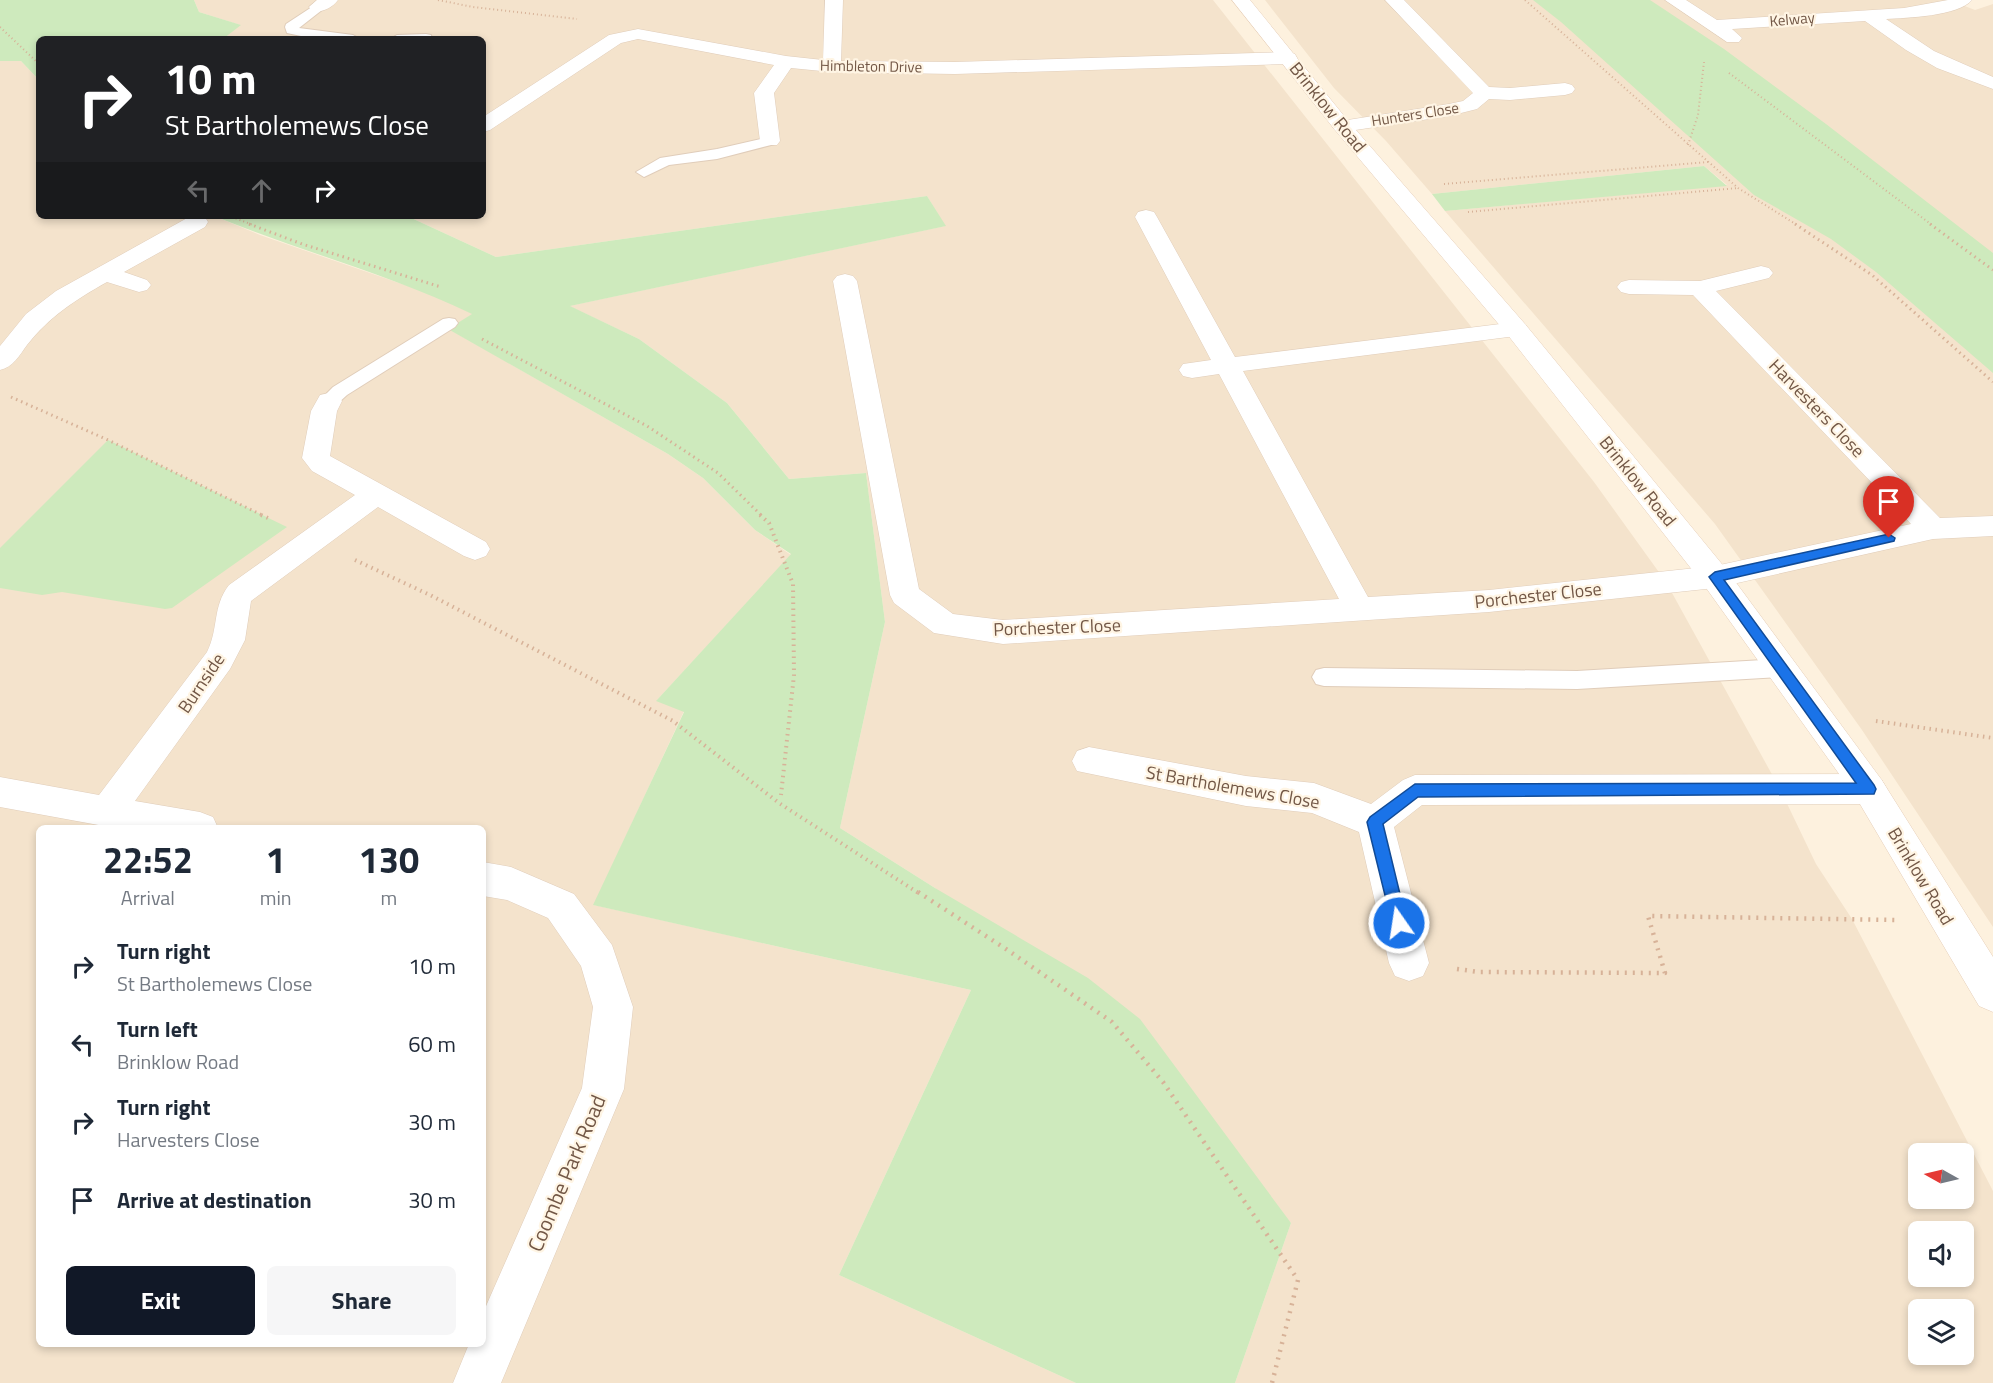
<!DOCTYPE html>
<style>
:root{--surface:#fff;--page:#f6f6f7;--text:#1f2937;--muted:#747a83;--accent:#111827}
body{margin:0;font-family:"Titillium Web",sans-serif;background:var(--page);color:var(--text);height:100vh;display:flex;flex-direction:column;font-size:22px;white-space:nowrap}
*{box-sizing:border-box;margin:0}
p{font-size:20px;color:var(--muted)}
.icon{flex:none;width:33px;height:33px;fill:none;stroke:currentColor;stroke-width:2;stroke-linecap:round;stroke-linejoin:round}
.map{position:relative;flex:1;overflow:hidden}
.sheet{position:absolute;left:36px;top:825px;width:450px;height:522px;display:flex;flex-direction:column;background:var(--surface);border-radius:9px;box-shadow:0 3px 9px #0003}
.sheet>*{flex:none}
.hud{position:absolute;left:36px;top:36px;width:450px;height:183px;border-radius:9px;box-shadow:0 3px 9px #0003;background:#202124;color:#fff;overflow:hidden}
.needle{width:39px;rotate:278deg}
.buttons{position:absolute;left:1908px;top:1143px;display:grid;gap:12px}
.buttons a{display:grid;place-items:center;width:66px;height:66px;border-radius:9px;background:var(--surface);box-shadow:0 3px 9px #0003;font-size:30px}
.pin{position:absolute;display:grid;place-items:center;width:51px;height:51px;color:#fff;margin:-62px -26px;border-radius:50% 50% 50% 0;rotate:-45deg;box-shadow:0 0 6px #0007}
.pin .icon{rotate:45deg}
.me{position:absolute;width:66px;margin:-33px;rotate:347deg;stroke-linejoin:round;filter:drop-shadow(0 0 4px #0008)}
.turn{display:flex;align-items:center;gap:21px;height:126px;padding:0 30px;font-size:27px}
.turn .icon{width:78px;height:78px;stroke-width:2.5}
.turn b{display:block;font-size:42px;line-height:51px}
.lanes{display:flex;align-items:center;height:57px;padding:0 30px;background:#0003;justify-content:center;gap:30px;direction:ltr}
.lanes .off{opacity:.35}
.eta{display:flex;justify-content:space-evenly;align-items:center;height:102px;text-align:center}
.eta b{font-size:36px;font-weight:700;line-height:42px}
.action{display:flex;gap:12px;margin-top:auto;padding:12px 30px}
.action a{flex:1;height:69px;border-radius:9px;background:var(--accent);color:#fff;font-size:24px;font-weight:700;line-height:69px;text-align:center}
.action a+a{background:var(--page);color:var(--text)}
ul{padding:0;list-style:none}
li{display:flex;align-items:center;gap:18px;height:78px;padding:0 30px}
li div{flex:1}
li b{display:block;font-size:22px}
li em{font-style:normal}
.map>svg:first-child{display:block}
.residential{fill:#f4e3cc;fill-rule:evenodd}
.green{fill:#ceeabd}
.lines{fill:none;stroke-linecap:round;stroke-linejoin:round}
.lane-casing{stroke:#e0cdba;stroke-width:2}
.street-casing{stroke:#e0cdba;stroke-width:1}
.secondary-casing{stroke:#e6ceb8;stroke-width:1}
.path-far3{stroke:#d7b298;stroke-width:2;stroke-dasharray:1 3;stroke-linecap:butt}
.path-far2{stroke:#d7b298;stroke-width:3;stroke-dasharray:1.5 4;stroke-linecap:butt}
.path-far1{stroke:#d7b298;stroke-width:4;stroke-dasharray:1.5 4.5;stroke-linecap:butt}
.path{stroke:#d7b298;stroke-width:4.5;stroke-dasharray:2 6;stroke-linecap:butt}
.lane{fill:#fff;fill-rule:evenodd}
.street{fill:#fff;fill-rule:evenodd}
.secondary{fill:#fff;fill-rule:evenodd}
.route{fill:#1a73e8;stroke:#114b97;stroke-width:1.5}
.labels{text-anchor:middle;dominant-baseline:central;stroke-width:4.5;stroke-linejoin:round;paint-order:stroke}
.far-street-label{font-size:15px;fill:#725746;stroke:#fff5e4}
.street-label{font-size:18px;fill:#725746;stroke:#fff5e4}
.near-street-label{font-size:21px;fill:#725746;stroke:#fff5e4}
</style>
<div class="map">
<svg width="1993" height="1383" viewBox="0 0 1993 1383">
<rect width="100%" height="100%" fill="#fdf1de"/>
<!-- residential -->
<path class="residential" d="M194 0H1213L1594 482 1666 582 1780 789 1816 864 1852 919 1993 1191V1383H1235L1291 1223 935 888 840 828 885 622 866 473 789 479 727 403 639 339 569 306 945 226 927 196 496 257 407 216H483V39H223L240 25 199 12ZM1918 1154H1964V1198H1918ZM1918 1232H1964V1276H1918ZM1918 1310H1964V1354H1918Z
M1265 0H1949L1975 10 1993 4V927L1862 730 1715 524 1445 211 1727 185 1704 166 1432 194 1386 141 1334 88Z
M0 61H21L39 80V216H214L260 235 431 294 473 314 449 329 668 454 703 478 755 530 791 555 657 700 684 711 594 905 971 990 839 1275 1076 1383H0ZM39 828H483V1344H39Z"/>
<!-- green -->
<path class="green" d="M0 0H194L199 12 241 25 223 39H39V80L21 61H0Z
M1533 0H1650L1724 49 1826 124 1993 253V373L1876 272 1831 239 1754 195 1561 22Z
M1704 166 1727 186 1445 211 1432 194Z
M927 196 946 226 570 306 639 339 727 403 789 479 866 473 885 622 840 828 935 888 1088 978 1140 1019 1291 1223 1235 1383H1076L839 1275 971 990 593 905 684 712 656 701 791 554 755 530 703 478 668 454 448 329 472 314C389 274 299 251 214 216H407L496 257Z
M108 440 287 527 172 608 165 609 62 592 42 595 0 588V548Z"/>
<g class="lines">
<defs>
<path id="lane" d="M318 3 322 4 324 7 322 10 299 28 353 35 360 39H315L287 33 285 27 286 24Z
M426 34 431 35 432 39H390L397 35Z
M770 137 775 138 777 141 775 144 717 159 669 165 644 177 636 172 660 158 717 149Z
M449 318 455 319 458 323 455 327 347 395 336 405H322L319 401 333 387 443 319Z
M1781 659 1789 662 1793 668 1789 674 1781 677 1577 689 1324 686 1316 684 1312 677 1316 670 1324 668 1577 671Z"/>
<path id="street" d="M317 0H338C332 8 322 13 312 11L309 7Z
M825 0H843L841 61 955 62 1288 52 1295 54 1297 58 1295 62 1288 64 955 74 832 72 791 68 774 93 780 141 777 145H763L760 141 754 93 774 65 638 39 621 43 490 130 483 132V117L609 35 638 29 786 56 823 60Z
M1385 0H1404L1489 87 1510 88 1565 83 1572 85 1575 89 1572 93 1565 95 1510 100 1489 99 1477 109 1449 116 1342 132 1335 130 1332 126 1335 122 1449 104 1463 101 1473 93Z
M1665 0H1686L1717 20 1904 8 1948 0H1972C1959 16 1906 18 1886 19L1934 51 1993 77V89L1937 68 1906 50 1865 21 1732 29 1742 38 1739 42H1727Z
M1146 210 1154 212 1157 217 1235 357 1516 322 1525 324 1528 329 1525 334 1516 336 1243 371 1368 597 1489 590 1715 566 1911 524 1693 295 1629 294 1621 292 1617 287 1621 282 1629 280 1700 281 1761 266 1769 268 1773 273 1769 278 1716 291 1940 518 1993 516V536L1933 539 1715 588 1489 612 1003 644 934 633 894 603 890 595 833 281 837 276 845 274 853 276 857 281 919 589 953 614 1003 620 1339 599 1219 374 1192 378 1183 376 1179 370 1183 364 1211 360 1135 217 1138 212Z
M200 216 205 217 208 222 205 227 124 272 147 280 151 285 147 290 139 292 107 282C75 300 49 317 27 345 19 356 13 367 0 370V346L26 314 56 291 189 217Z
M329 393 338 395 342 401 337 411 330 456 486 542 490 549 486 556 475 560 464 556 378 507 251 601 245 640 230 669 135 801 200 812 213 817 218 828H115L0 807V777L99 795 207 652C219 628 212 607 229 585L355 495 312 471 302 458 311 411 320 395Z
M1089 747 1246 776 1314 783 1371 804 1403 780 1415 775 1869 774 1881 779 1887 789 1881 799 1869 804 1422 805 1394 827 1429 963 1423 976 1409 981 1395 976 1389 963 1359 832 1312 813 1246 806 1077 771 1072 761 1077 751Z
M483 862 511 867 574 894 612 945 633 1007 624 1089 501 1383H453L469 1344H483V1313L582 1088 593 1007 581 966 548 918 507 900 483 896Z"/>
<path id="secondary" d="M1232 0H1250L1349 122 1525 324 1726 569 1881 779 1993 957V1012L1979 1006 1857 799 1704 585 1507 334 1335 130Z"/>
</defs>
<!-- lane casing -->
<use href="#lane" class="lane-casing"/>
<!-- street casing -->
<use href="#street" class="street-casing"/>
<!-- secondary casing -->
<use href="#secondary" class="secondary-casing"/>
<!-- path-far3 -->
<path class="path-far3" d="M438 0 473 7 577 19
M1525 0 1738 188 1797 225
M0 27 39 64
M1729 73 1932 225
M1688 145 1698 115 1704 62
M1444 184 1708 162
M1468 212 1738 188
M232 217 253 225"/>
<!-- path-far2 -->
<path class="path-far2" d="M249 224 302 244 441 287
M1795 224 1872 275 1993 382
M1930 224 1993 270
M482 339 647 426 718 473 762 516
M11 397 108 440 264 516"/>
<!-- path-far1 -->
<path class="path-far1" d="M261 515 270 519
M760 515 769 523 793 584 794 675 781 795
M355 560 430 595 673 721 779 803 920 894
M1876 721 1993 738"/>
<!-- path -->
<path class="path" d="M918 892 1006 949 1112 1022 1163 1082 1298 1280 1272 1383
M1457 969 1479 972 1665 973 1648 916 1895 920"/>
<!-- lane -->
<use href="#lane" class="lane"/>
<!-- street -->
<use href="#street" class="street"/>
<!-- secondary -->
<use href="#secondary" class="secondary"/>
</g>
<!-- route -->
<path class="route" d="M1889 534 1895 538 1894 541 1724 580 1874 785 1876 789 1874 794 1418 797 1383 824 1407 923 1405 928 1399 930 1393 928 1367 822 1370 817 1415 784 1856 783 1709 577 1715 572Z"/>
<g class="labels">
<!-- far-street labels -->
<g class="far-street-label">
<text transform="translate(1792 19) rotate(-5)">Kelway</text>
<text transform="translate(871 66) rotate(1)">Himbleton Drive</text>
<text transform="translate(1415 114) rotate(-9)">Hunters Close</text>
</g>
<!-- street labels -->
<g class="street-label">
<text transform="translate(1328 107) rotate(51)">Brinklow Road</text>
<text transform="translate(1817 408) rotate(46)">Harvesters Close</text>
<text transform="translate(1638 481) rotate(51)">Brinklow Road</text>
<text transform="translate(1538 595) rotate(-6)">Porchester Close</text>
<text transform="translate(1057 627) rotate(-2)">Porchester Close</text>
<text transform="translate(201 683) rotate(-56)">Burnside</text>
<text transform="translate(1233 787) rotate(10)">St Bartholemews Close</text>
<text transform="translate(1921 876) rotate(59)">Brinklow Road</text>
</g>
<!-- near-street labels -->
<g class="near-street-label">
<text transform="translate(566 1173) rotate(-67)">Coombe Park Road</text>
</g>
</g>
</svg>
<div class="buttons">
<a><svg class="needle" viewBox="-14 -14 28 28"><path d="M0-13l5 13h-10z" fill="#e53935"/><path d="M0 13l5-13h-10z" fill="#747a83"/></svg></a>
<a><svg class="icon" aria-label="sound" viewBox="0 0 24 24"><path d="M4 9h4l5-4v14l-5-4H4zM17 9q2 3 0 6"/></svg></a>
<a><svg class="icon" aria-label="layers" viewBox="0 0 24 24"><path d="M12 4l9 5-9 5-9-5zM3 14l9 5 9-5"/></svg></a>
</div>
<div class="pin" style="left:1889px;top:538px;background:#d93025"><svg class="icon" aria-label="arrive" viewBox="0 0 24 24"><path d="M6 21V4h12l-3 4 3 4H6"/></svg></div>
<svg class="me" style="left:1399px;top:923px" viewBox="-20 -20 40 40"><circle r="17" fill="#1a73e8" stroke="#fff" stroke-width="3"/><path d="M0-11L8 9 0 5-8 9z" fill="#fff"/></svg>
<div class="hud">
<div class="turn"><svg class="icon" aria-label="right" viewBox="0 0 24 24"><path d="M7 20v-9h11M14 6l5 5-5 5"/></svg><div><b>10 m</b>St Bartholemews Close</div></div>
<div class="lanes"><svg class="icon off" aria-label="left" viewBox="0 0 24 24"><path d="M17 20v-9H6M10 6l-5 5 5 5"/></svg><svg class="icon off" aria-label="ahead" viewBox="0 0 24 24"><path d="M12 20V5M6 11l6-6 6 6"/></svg><svg class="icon" aria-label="right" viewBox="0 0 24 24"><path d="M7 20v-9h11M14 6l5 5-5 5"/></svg></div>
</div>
<section class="sheet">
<div class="eta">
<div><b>22:52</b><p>Arrival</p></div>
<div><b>1</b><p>min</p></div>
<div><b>130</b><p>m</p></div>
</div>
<ul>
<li><svg class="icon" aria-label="right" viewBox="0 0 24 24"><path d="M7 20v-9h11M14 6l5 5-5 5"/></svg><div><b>Turn right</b><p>St Bartholemews Close</p></div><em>10 m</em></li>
<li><svg class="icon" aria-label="left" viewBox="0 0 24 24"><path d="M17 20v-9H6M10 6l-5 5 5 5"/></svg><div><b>Turn left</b><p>Brinklow Road</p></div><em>60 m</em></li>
<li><svg class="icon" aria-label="right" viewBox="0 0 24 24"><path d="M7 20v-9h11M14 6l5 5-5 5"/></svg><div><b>Turn right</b><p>Harvesters Close</p></div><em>30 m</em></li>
<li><svg class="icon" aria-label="arrive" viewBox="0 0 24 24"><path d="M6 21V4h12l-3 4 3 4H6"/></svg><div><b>Arrive at destination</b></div><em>30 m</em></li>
</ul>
<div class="action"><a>Exit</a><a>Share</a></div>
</section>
</div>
